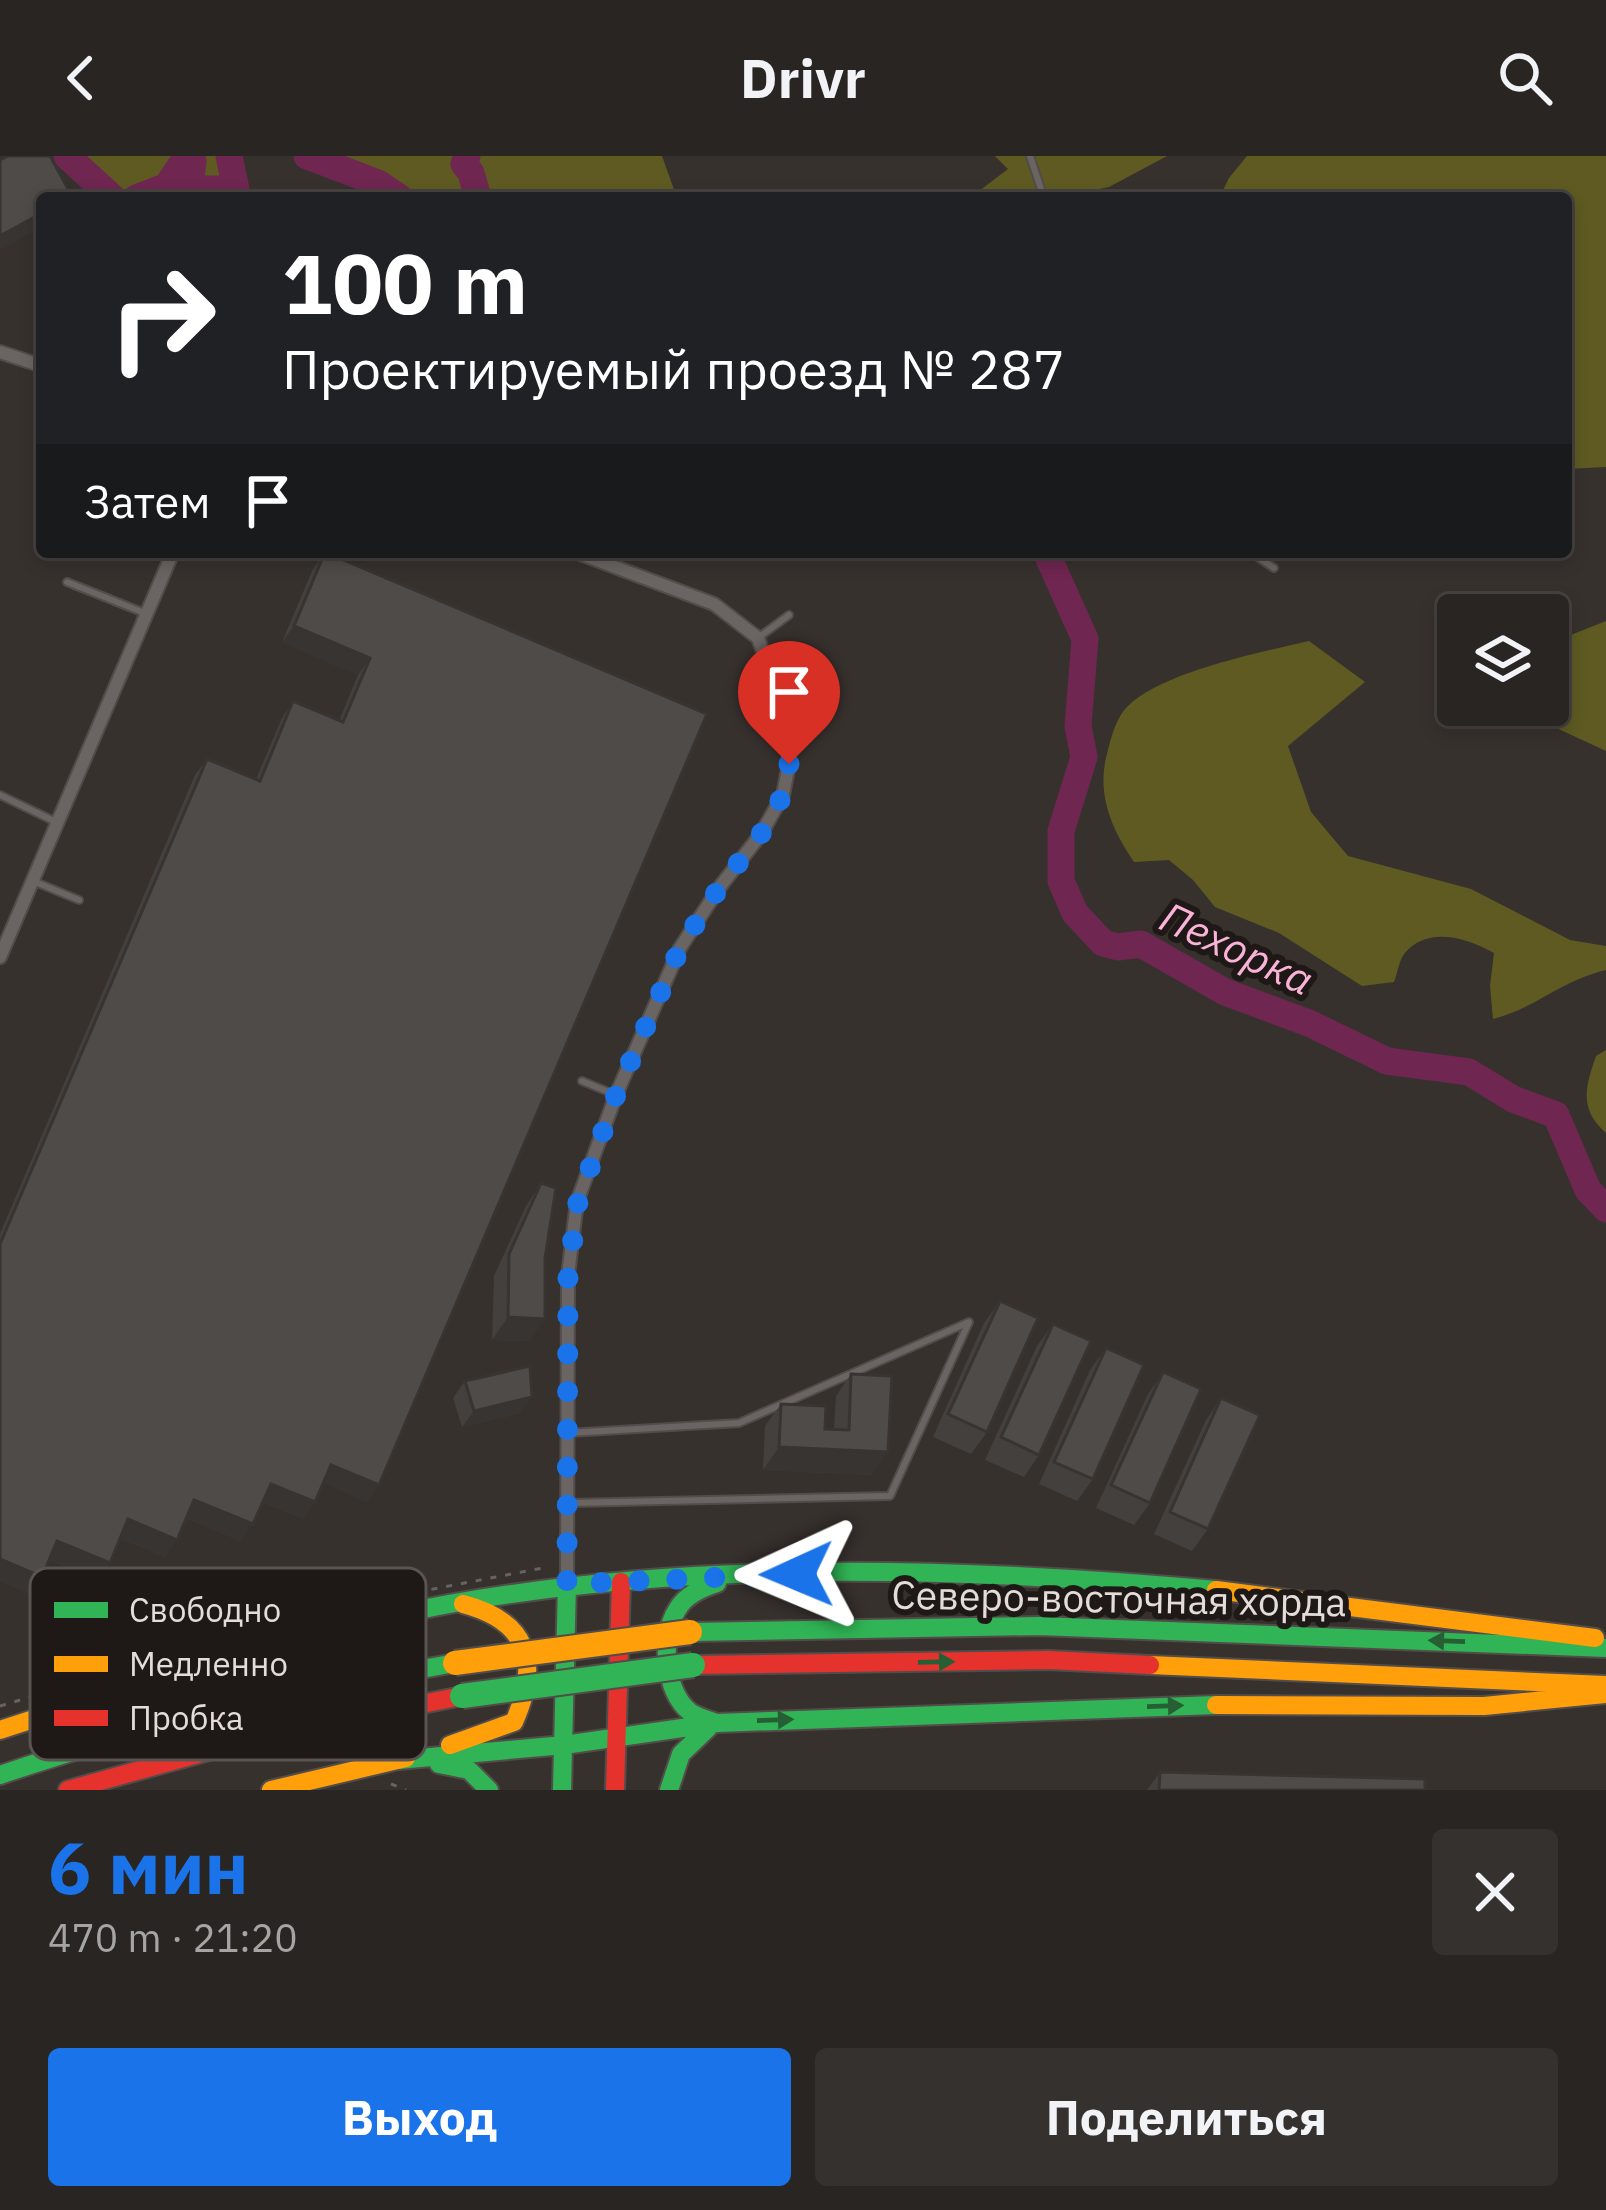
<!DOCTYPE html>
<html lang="ru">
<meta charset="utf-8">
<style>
:root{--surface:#292522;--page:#35312f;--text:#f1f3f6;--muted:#a5a5a5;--line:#454240;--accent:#1a73e8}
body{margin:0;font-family:"IBM Plex Sans",sans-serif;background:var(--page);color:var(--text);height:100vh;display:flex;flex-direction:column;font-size:45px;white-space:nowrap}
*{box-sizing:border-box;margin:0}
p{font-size:39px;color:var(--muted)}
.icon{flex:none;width:66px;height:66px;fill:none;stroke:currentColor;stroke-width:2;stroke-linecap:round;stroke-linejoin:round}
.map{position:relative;height:1634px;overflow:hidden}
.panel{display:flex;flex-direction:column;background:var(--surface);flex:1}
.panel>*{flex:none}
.guide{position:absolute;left:36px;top:36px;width:1536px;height:366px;border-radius:12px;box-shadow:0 6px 18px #0003,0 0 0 3px var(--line);background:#202124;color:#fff;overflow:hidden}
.buttons{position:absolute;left:1437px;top:438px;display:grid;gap:24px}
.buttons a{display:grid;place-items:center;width:132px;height:132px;border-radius:12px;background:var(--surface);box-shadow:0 6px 18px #0003,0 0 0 3px var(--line);font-size:60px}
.pin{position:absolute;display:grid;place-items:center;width:102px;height:102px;color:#fff;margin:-123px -51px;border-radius:50% 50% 50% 0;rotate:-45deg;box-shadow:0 0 12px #0007}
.pin .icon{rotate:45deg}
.me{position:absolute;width:132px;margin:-66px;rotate:269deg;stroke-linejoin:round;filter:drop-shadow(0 0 9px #0008)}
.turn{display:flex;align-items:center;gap:42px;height:252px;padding:0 48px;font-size:54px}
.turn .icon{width:156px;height:156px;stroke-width:2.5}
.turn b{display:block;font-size:84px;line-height:102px}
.then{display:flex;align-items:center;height:114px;padding:0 48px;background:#0003;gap:24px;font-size:45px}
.round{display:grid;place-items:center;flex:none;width:126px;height:126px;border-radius:12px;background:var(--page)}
.head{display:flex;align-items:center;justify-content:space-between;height:204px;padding:0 48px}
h1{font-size:72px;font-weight:700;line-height:90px;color:var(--accent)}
.button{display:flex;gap:24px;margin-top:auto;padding:24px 48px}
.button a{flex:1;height:138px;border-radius:12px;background:var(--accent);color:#fff;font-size:48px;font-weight:700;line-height:138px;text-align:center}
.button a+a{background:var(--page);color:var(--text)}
header{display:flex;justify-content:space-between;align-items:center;height:156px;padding:0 48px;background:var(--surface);font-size:54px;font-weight:700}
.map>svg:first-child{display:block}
.green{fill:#5e5a22}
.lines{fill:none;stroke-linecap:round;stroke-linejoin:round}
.river{stroke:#6f2651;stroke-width:27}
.lane-casing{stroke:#524c4a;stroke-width:10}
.street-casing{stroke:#524c4a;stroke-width:16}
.fast-casing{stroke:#524c4a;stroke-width:22}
.slow-casing{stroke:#524c4a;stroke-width:22}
.jam-casing{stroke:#524c4a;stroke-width:22}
.path{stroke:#676361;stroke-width:3;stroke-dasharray:6 9;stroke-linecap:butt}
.lane{stroke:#6a6563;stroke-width:6}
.street{stroke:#6a6563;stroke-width:12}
.fast{stroke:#30b455;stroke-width:18}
.slow{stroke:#ff9f0a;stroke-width:18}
.jam{stroke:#e5322d;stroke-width:18}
.fast-bridge-casing{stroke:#524c4a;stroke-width:28;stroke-linecap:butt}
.slow-bridge-casing{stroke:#524c4a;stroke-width:28;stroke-linecap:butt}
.fast-bridge{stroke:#30b455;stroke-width:24}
.slow-bridge{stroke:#ff9f0a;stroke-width:24}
.wall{fill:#44403e}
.shaded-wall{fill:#373432}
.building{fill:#4f4b48;stroke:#373432;stroke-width:3}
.oneway{fill:#265f33}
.route{stroke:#1a73e8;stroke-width:21;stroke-dasharray:0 37.8}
.labels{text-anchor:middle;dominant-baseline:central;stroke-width:12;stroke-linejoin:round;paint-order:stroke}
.street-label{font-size:39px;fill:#e3dcd8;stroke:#1e1917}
.water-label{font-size:42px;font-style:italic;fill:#fab3d7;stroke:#1e1917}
.key{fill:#1e1917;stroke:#595451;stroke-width:3}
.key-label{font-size:33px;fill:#e3dcd8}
</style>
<header><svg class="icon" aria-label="back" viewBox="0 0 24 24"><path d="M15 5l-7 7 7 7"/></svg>Drivr<svg class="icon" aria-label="search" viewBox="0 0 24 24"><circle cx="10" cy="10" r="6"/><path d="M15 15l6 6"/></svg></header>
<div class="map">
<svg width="1606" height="1634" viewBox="0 0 1606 1634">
<rect width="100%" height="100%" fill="#37312e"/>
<!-- green -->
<path class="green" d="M67 0H229L236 33H196L191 22 193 5 185 3C162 36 155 42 113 42Z
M307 0H662L677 42H400L378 27Z
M995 0H1167L1109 31 1056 42H938L979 35 1008 13Z
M1247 0H1606V311L1566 313V42H1219L1229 22Z
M1606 465V595L1524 557 1522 549H1548V488Z
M1309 485 1365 526 1288 590 1311 656 1348 700 1471 733 1570 784 1606 790V814C1560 825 1538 851 1493 863L1490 830 1494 797C1468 782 1427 769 1404 798 1399 805 1397 819 1394 826L1362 830 1279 777 1215 751 1193 724 1169 704 1134 706C1113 675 1097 641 1106 602 1110 586 1115 563 1127 551 1160 516 1262 496 1309 485Z
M1606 894V977C1579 953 1585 932 1596 900Z"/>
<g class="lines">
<!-- river -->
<path class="river" d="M67 0 113 42
M307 0 378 27 400 42
M467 0 464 8 471 17 478 42
M136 42 167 30 185 3 193 5 191 22 196 33H236L229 0
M1046 396 1085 483 1078 570 1084 601 1061 675V725L1075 757 1103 787 1118 791 1141 788 1225 836 1311 868 1387 905 1469 916 1513 943 1556 959 1588 1034 1606 1053"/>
<defs>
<path id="lane" d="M1030 0 1044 42
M1250 396 1274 412
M67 426 147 458
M758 482 789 459
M0 639 56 666
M33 725 79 744
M582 925 616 939
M568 1277 739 1267 969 1166 890 1340 571 1347"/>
<path id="street" d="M0 196 42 210
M0 801 173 396
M567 1428 568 1119 577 1046 616 939 680 792 719 732 761 678 783 639 789 608 788 575 780 542 758 482 714 448 575 396"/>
<path id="fast" d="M717 1427C702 1432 685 1439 677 1454 660 1480 664 1536 690 1556 697 1561 708 1564 717 1567
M394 1459C657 1402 950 1410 1216 1434
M690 1476 1039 1470 1606 1492
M398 1604 564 1589 717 1567 1216 1549
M439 1608 469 1614 489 1634
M0 1619C149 1568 300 1535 455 1507
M562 1634 567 1428
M669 1634 681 1598 708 1572"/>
<path id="slow" d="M1216 1434 1595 1482
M1150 1509 1606 1529
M1216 1549 1484 1550 1606 1538
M0 1574 208 1506 394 1459
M450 1589 514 1566C541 1506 528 1465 463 1448
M271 1634 406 1602"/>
<path id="jam" d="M693 1509 1048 1504 1150 1509
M68 1634 263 1580 462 1540
M615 1634 621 1426"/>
</defs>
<!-- lane casing -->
<use href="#lane" class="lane-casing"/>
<!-- street casing -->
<use href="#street" class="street-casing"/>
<!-- fast casing -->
<use href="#fast" class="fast-casing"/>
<!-- slow casing -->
<use href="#slow" class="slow-casing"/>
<!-- jam casing -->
<use href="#jam" class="jam-casing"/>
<!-- path -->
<path class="path" d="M402 1439 548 1411
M0 1550 253 1475
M391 1628 406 1634"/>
<!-- lane -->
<use href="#lane" class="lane"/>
<!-- street -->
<use href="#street" class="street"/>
<!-- fast -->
<use href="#fast" class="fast"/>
<!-- slow -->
<use href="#slow" class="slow"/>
<!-- jam -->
<use href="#jam" class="jam"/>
<defs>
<path id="fast-bridge" d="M462 1540 693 1509"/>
<path id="slow-bridge" d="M455 1507 690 1476"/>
</defs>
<!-- fast-bridge casing -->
<use href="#fast-bridge" class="fast-bridge-casing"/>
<!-- slow-bridge casing -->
<use href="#slow-bridge" class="slow-bridge-casing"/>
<!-- fast-bridge -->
<use href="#fast-bridge" class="fast-bridge"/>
<!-- slow-bridge -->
<use href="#slow-bridge" class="slow-bridge"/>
</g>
<!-- wall -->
<path class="wall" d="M325 396 707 558 367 1346 323 1327 303 1363 263 1346 241 1385 186 1362 165 1401 120 1382 110 1407 98 1424 50 1404 42 1421 30 1438 0 1425V1078L195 619 207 603 256 623 282 562 293 545 339 565 358 519 282 486 313 413Z
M541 1027 545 1102 530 1185 492 1184 494 1120 526 1050Z
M1000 1145 987 1276 971 1298 933 1281 984 1167Z
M1053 1168 1039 1299 1024 1321 985 1304 1037 1190Z
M1106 1192 1093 1323 1077 1345 1039 1328 1090 1214Z
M1163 1216 1150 1347 1134 1369 1096 1352 1148 1238Z
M851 1218 872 1319 763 1314 765 1270 781 1248 825 1273H834L836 1240Z
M465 1225 520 1257 462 1271 453 1242Z
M1221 1242 1208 1373 1192 1395 1154 1378 1206 1264Z
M1160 1616 1425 1634H1147Z"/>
<!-- shaded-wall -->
<path class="shaded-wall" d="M42 57V71L0 94V80Z
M294 470 370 502 358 519 282 486Z
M508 1161 545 1163 530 1185 492 1184Z
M532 1241 520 1257 462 1271 474 1255Z
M779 1291 888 1296 872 1319 763 1314Z
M331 1309 379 1329 367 1346 319 1326Z
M271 1328 315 1346 303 1363 259 1344Z
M194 1344 253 1368 241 1385 182 1360Z
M128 1363 177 1384 165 1401 116 1380Z
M57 1385 110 1407 98 1424 46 1402Z
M0 1403 42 1421 30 1438 0 1425Z"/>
<!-- building -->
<path class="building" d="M8 0H50L72 40 69 42H42V57L0 80V4Z
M325 396 707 558 379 1329 331 1309 315 1346 271 1328 253 1368 194 1344 177 1384 128 1363 110 1407 57 1385 42 1421 0 1403V1088L207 603 260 625 293 545 343 566 370 502 294 470Z
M541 1027 556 1032 545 1102V1163L508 1161 509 1098Z
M1000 1145 1038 1162 987 1276 948 1258Z
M1053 1168 1091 1185 1039 1299 1001 1281Z
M1106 1192 1144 1209 1093 1323 1054 1306Z
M530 1210 532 1241 474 1255 465 1225Z
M1163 1216 1201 1233 1150 1347 1111 1329Z
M851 1218 892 1220 888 1296 779 1291 781 1248 826 1250 825 1273 849 1274Z
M1221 1242 1260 1259 1208 1373 1170 1356Z
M1160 1616 1425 1623V1634H1159Z"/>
<!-- one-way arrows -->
<defs><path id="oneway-solid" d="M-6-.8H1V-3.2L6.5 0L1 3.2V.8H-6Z" transform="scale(3)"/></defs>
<g class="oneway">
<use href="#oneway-solid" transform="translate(1447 1485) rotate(-178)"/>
<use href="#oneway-solid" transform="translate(936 1506) rotate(-1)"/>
<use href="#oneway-solid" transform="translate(1165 1550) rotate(-2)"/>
<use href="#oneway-solid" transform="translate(775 1564) rotate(-2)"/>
</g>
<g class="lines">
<!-- route -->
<path class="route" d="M789 608 783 639 761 678 719 732 680 792 616 939 578 1046 568 1119 567 1428 797 1418"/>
</g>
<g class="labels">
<!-- street labels -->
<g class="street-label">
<text transform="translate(1119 1442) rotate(1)">Северо-восточная хорда</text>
</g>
<!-- water labels -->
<g class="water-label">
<text transform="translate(1237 792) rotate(25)">Пехорка</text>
</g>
</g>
<!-- legend -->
<rect x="30" y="1412" width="396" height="192" rx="18" class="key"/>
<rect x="54" y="1446" width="54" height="16" fill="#30b455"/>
<rect x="54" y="1500" width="54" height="16" fill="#ff9f0a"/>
<rect x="54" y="1554" width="54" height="16" fill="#e5322d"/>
<g class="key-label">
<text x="129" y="1466">Свободно</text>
<text x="129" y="1520">Медленно</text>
<text x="129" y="1574">Пробка</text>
</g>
</svg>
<div class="buttons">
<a><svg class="icon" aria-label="layers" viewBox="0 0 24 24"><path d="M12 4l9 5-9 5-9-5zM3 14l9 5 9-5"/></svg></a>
</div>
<div class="pin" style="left:789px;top:608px;background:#d93025"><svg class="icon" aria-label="arrive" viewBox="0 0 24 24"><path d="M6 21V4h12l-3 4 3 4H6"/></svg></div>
<svg class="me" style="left:797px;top:1418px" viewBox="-20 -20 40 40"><path d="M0-17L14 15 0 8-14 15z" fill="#1a73e8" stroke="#fff" stroke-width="4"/></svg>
<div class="guide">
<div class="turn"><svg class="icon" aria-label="right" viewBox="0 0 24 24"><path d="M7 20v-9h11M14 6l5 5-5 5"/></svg><div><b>100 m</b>Проектируемый проезд № 287</div></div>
<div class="then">Затем<svg class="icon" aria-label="arrive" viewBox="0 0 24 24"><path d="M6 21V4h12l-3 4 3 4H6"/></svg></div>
</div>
</div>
<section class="panel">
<div class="head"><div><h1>6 мин</h1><p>470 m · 21:20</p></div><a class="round"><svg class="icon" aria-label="close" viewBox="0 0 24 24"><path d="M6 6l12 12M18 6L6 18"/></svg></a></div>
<div class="button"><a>Выход</a><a>Поделиться</a></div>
</section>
